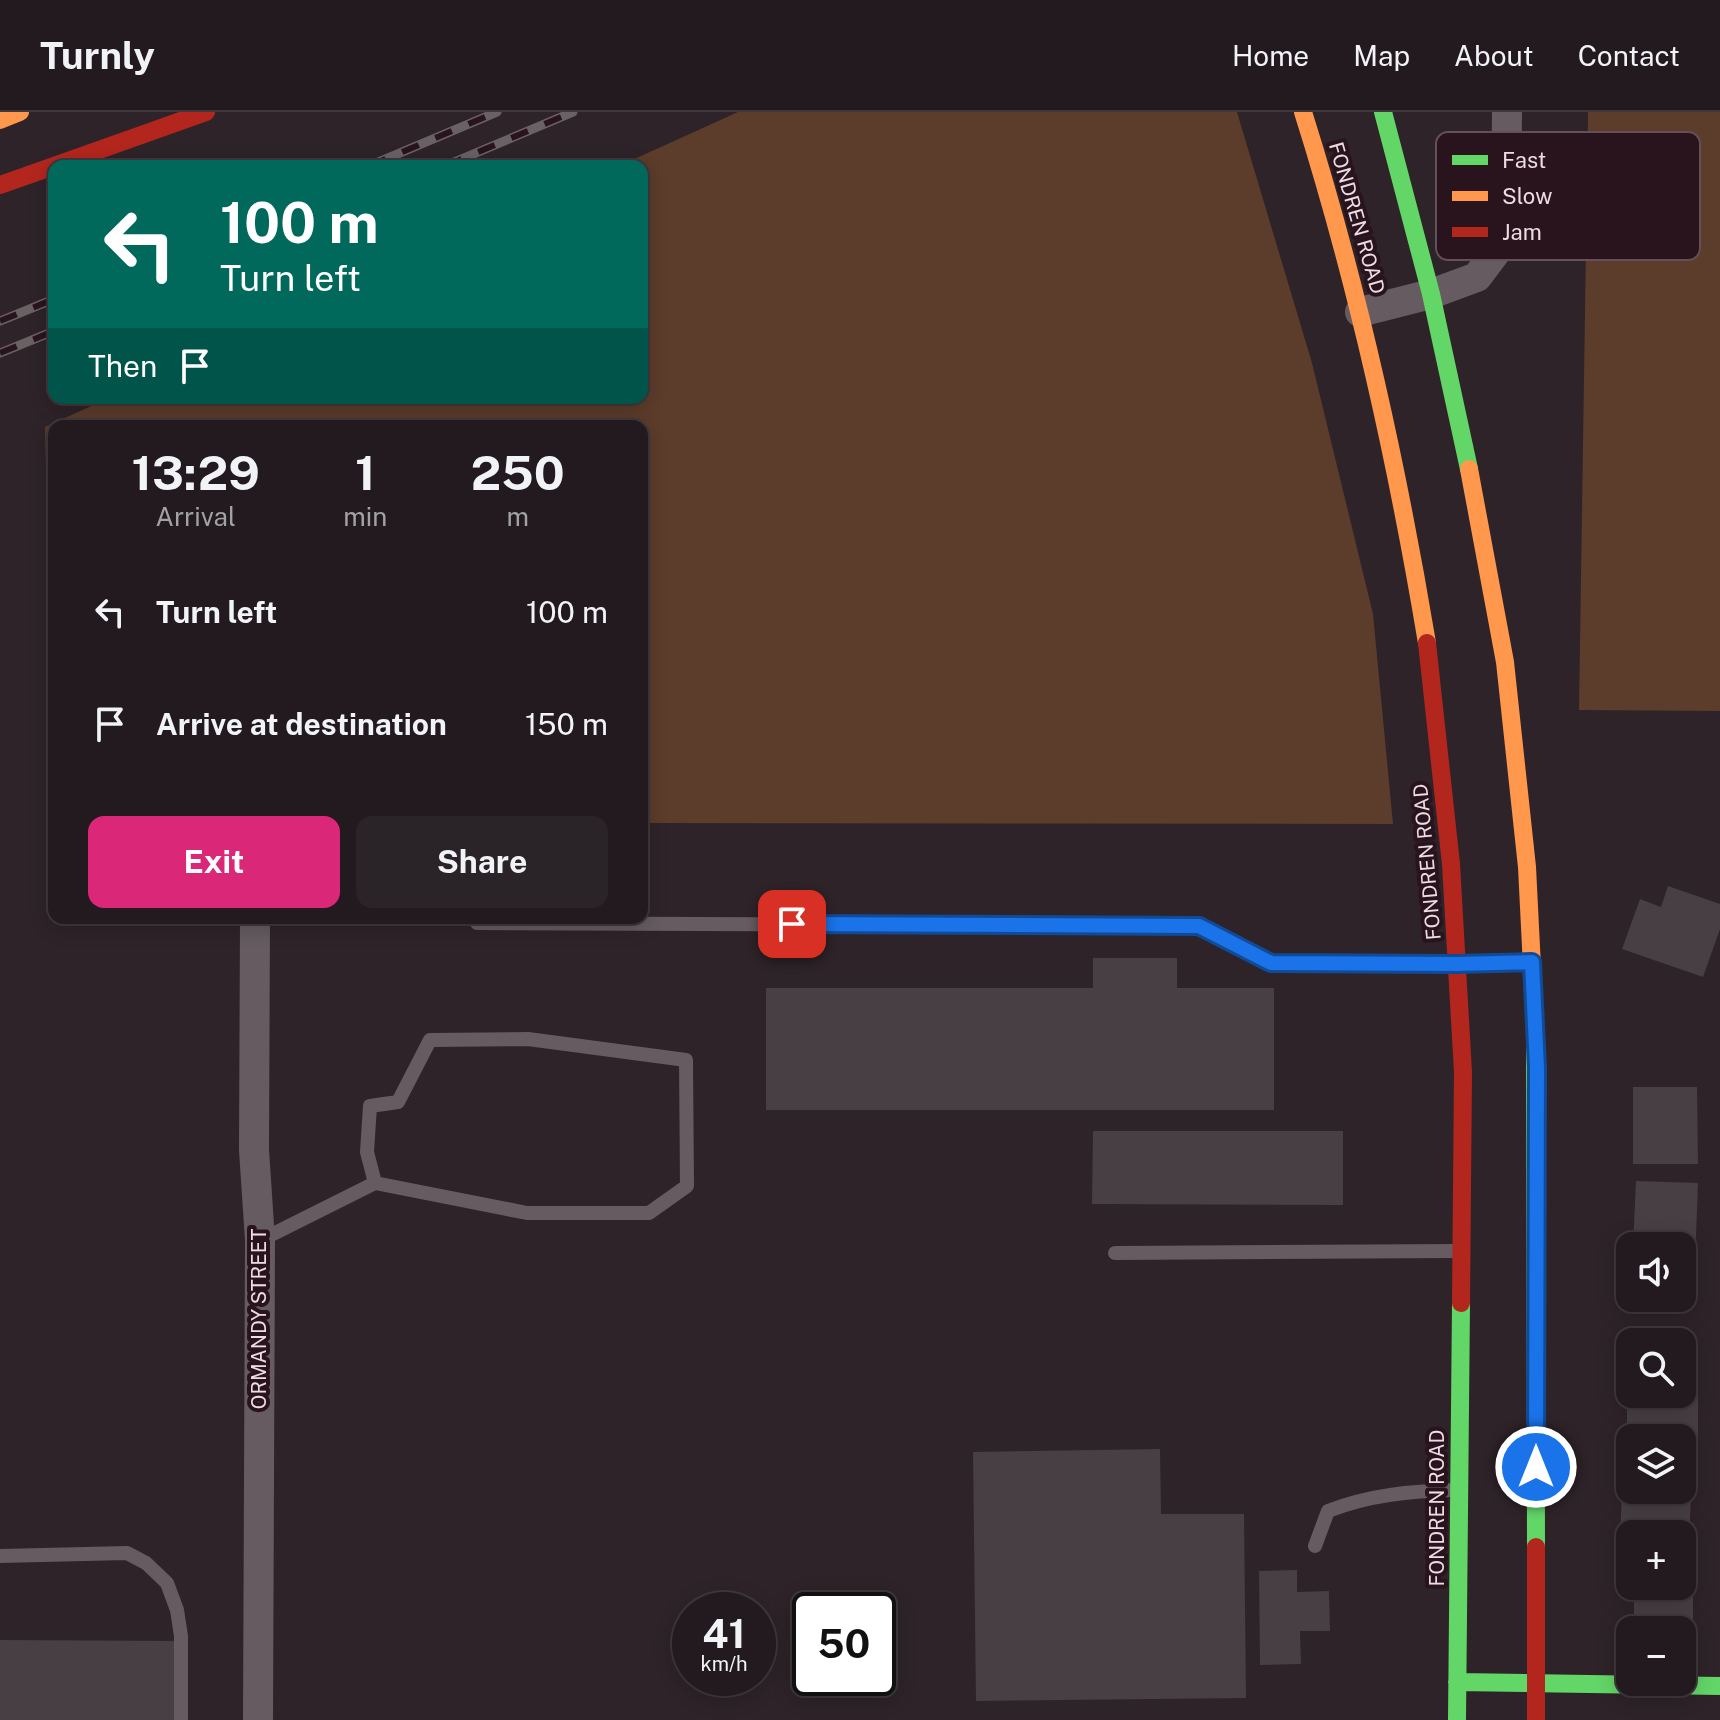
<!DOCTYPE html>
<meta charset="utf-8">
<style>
:root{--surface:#221a1e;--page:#2a2327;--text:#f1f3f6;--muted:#a2a1a4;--line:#3f383c;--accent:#db2777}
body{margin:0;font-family:"Public Sans",sans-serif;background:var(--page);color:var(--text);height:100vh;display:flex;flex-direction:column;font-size:30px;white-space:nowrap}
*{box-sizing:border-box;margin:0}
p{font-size:26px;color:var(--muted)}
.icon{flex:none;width:44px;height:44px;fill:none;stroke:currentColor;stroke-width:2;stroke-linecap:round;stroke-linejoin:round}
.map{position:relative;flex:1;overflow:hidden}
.panel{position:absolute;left:48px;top:308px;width:600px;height:504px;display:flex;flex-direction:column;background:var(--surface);border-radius:16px;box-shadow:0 4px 20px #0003,0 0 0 2px var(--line)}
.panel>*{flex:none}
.hud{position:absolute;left:48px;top:48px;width:600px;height:244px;border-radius:16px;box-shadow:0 4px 20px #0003,0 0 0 2px var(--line);background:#00695c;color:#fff;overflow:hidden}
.fabs{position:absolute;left:1616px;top:1120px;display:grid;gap:16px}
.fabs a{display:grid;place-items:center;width:80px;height:80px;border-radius:16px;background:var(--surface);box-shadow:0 4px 20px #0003,0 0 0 2px var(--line);font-size:40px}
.speed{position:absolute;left:672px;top:1480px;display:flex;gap:16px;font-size:40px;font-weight:700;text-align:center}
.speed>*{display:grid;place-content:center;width:104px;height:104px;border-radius:50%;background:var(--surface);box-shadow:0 4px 20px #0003,0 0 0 2px var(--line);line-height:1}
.speed small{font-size:20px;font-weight:400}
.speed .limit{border:4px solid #111;border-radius:12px;background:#fff;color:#111}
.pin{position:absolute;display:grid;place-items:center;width:68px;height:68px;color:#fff;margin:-34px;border-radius:16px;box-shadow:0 4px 12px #0006}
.me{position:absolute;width:88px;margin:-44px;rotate:0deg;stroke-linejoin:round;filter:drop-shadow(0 0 6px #0008)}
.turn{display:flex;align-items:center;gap:28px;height:168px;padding:0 40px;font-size:36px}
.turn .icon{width:104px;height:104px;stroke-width:2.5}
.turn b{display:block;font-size:56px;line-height:68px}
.then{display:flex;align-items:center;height:76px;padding:0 40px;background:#0003;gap:16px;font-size:30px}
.eta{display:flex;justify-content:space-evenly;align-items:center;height:136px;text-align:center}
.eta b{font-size:48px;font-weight:700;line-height:56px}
.button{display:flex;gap:16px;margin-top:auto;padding:16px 40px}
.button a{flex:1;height:92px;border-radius:16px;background:var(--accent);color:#fff;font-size:32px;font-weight:700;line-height:92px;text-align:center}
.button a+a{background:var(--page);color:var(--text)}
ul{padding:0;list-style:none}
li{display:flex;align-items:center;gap:24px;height:112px;padding:0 40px}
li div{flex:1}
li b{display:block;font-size:30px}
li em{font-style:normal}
header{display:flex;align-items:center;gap:48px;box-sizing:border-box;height:112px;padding:0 40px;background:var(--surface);border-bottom:2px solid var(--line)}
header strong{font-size:38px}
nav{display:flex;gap:44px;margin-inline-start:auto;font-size:28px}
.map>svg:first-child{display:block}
.green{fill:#5c3c2b}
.building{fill:#473f44}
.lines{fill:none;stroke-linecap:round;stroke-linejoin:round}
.lane{stroke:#655b60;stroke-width:14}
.street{stroke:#655b60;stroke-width:30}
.fast{stroke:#63d668;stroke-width:18}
.slow{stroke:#ff974d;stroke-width:18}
.jam{stroke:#b3261e;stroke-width:18}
.rail-casing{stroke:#6a6165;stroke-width:9}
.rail{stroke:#29141e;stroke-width:6;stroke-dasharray:18;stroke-linecap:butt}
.route-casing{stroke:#114b97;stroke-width:20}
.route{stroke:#1a73e8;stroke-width:14}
.labels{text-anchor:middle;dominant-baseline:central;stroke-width:8;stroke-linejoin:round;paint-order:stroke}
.street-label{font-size:20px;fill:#ecdde3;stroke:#29141e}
.key{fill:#29141e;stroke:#645059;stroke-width:2}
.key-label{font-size:22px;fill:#ecdde3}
</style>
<header>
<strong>Turnly</strong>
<nav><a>Home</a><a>Map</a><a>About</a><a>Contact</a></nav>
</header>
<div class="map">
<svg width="1720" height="1608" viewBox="0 0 1720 1608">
<rect width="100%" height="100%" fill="#2e2328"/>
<!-- green -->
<path class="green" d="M738 0H1237L1312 251 1373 502 1393 712 642 711V314H54V615H52L45 315 109 286H642V54H619Z
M1588 0H1720V599L1579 598Z"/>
<!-- building -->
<path class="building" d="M1668 774 1720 792V817L1703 865 1622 837 1640 787 1661 795Z
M1093 846H1177V876H1274V998H766V876H1093Z
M1633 975H1697L1698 1052H1633Z
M1093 1019H1343V1093L1092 1092Z
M1636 1069 1698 1071 1695 1150 1682 1149V1134H1633Z
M1627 1258H1630V1282H1627Z
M1682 1258H1698V1338H1682V1326H1627V1282H1682Z
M1160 1337 1161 1402H1244L1246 1586 976 1589 973 1340Z
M1623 1351H1630V1378H1682V1353H1692L1689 1433H1682V1422H1630V1431H1620Z
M1682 1449H1693V1532H1682V1518H1634V1474H1682Z
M1297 1458V1480L1329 1479 1330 1519H1300L1301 1552 1260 1553 1259 1459Z
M0 1528 180 1529 179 1608H0Z"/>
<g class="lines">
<!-- lane -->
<path class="lane" d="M477 811 1199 814 1271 851 1451 852
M528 927 686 948 687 1074 649 1101H527L375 1071 367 1040 370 994 398 990 430 928Z
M261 1128 375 1071
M1115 1141 1457 1139
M1315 1434 1328 1399C1369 1383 1411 1379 1455 1378
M0 1444 127 1441 146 1451 167 1471 177 1498 181 1524V1608"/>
<!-- street -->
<path class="street" d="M1360 200 1431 182 1477 165 1498 137 1506 101 1507 0
M255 806 254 1038 260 1128 258 1608"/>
<!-- fast -->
<path class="fast" d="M1383 0 1431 182 1469 357
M1535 915 1536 1435
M1457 1570 1720 1574
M1457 1608 1461 1191"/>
<!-- slow -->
<path class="slow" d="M1303 0C1358 174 1397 351 1427 531
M0 8 20 0
M1469 357 1505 550 1527 755 1535 915"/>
<!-- jam -->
<path class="jam" d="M54 54 206 0
M0 73 54 54
M1427 531 1451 752 1463 960 1461 1191
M1457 852 1532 850
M1536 1608V1435"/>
<defs>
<path id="rail" d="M369 54 497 0
M445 54 573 0
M0 209 54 187
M0 241 54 219"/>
</defs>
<!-- rail casing -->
<use href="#rail" class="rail-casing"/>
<!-- rail -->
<use href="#rail" class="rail"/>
</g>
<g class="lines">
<defs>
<path id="route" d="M792 812 1199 814 1271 851 1457 852 1532 850 1537 956 1536 1355"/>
</defs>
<!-- route casing -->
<use href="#route" class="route-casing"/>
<!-- route -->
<use href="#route" class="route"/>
</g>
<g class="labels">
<!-- street labels -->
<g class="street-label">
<text transform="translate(1357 106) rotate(74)">FONDREN ROAD</text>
<text transform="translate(1427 750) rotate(-95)">FONDREN ROAD</text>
<text transform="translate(259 1207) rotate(-90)">ORMANDY STREET</text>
<text transform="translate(1437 1396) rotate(-90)">FONDREN ROAD</text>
</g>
</g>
<!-- legend -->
<rect x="1436" y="20" width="264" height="128" rx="12" class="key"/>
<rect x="1452" y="43" width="36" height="10" fill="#63d668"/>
<rect x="1452" y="79" width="36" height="10" fill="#ff974d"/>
<rect x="1452" y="115" width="36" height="10" fill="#b3261e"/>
<g class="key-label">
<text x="1502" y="56">Fast</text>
<text x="1502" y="92">Slow</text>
<text x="1502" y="128">Jam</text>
</g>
</svg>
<div class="fabs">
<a><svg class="icon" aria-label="sound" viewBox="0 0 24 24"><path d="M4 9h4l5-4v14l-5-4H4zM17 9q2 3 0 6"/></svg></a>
<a><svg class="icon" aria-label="search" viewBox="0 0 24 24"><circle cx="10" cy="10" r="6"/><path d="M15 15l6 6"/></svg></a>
<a><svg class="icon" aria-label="layers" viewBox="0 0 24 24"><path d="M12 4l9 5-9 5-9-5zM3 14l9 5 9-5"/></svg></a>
<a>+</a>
<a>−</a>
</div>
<div class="speed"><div>41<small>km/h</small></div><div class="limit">50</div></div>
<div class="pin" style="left:792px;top:812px;background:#d93025"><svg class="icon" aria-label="arrive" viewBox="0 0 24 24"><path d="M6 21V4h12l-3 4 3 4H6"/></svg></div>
<svg class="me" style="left:1536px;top:1355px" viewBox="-20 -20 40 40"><circle r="17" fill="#1a73e8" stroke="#fff" stroke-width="3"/><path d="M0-11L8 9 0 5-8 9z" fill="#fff"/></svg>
<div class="hud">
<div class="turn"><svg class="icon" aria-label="left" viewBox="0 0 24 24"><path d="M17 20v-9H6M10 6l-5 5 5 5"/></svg><div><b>100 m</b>Turn left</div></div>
<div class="then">Then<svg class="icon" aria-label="arrive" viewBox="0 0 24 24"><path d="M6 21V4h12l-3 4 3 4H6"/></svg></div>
</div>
<section class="panel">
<div class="eta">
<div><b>13:29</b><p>Arrival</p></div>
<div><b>1</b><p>min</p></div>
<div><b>250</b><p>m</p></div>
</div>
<ul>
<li><svg class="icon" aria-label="left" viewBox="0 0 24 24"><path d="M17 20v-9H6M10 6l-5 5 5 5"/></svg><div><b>Turn left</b></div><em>100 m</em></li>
<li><svg class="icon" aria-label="arrive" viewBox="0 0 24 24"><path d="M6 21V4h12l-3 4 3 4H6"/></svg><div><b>Arrive at destination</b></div><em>150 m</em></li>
</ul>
<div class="button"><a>Exit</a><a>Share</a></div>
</section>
</div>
